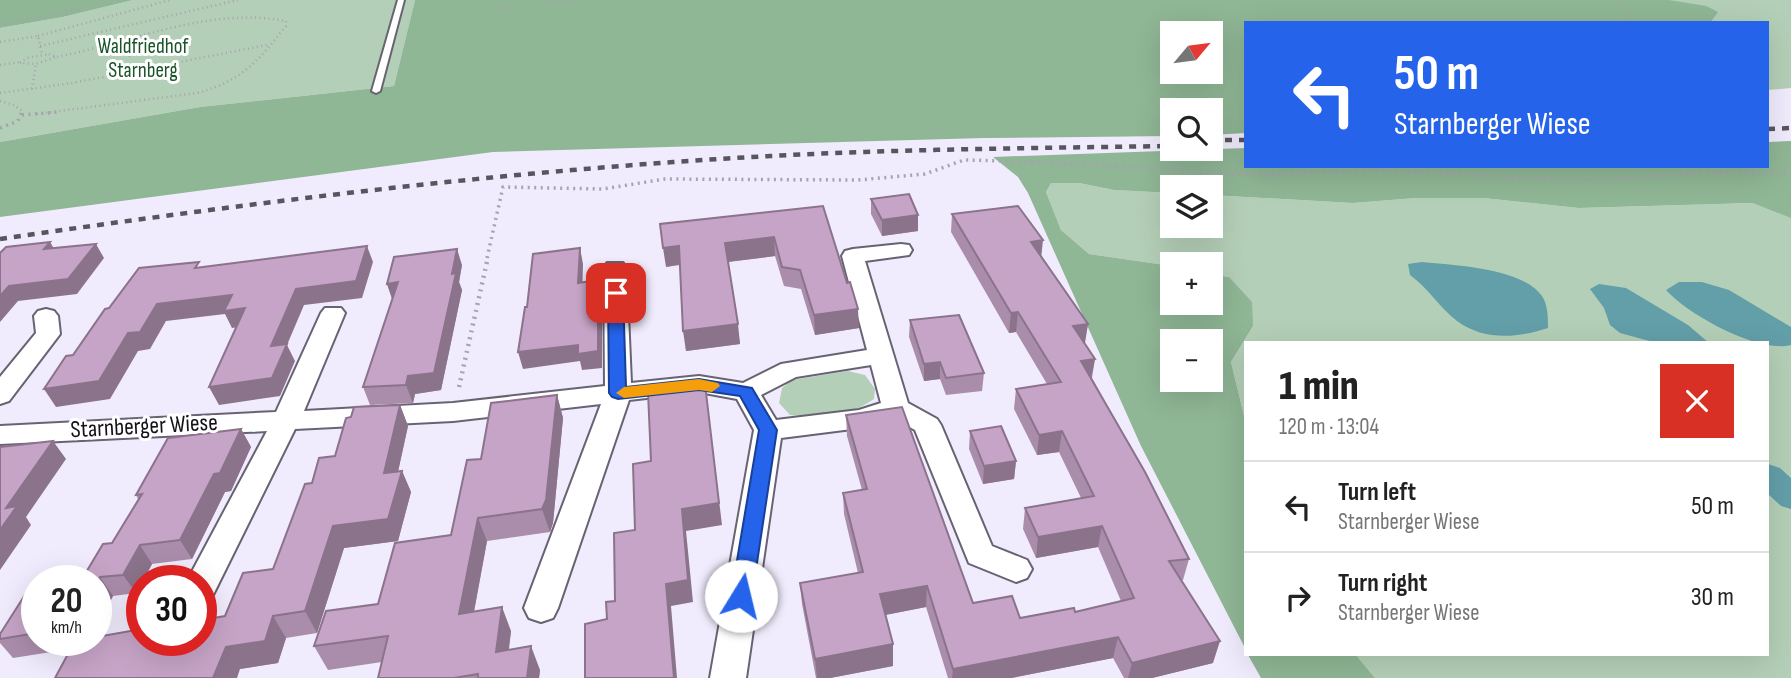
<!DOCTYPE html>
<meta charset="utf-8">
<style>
:root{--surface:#fff;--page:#f2f2f2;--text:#222;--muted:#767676;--line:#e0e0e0}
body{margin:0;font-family:"Sofia Sans Condensed",sans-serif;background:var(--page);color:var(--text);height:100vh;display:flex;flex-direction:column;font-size:26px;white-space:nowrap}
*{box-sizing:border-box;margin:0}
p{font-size:23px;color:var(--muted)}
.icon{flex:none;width:38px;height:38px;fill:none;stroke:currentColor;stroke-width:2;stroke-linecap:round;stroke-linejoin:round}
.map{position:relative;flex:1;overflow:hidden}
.side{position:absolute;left:1244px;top:341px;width:525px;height:315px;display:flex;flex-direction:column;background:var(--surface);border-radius:0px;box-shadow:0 7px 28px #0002}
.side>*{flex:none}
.banner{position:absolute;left:1244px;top:21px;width:525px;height:147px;border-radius:0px;box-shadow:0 7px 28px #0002;background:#2563eb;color:#fff;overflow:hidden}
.needle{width:46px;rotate:61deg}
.buttons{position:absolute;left:1160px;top:21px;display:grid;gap:14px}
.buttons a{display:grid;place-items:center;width:63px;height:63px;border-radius:0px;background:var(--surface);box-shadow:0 7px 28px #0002;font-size:35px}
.speed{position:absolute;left:21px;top:565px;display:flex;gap:14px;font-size:35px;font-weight:700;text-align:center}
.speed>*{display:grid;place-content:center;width:91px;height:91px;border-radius:50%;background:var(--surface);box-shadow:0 7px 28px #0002;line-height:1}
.speed small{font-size:18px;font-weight:400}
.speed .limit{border:10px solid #d22;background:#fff;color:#111}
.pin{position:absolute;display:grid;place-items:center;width:60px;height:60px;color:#fff;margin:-30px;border-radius:14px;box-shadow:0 4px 10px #0006}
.me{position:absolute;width:77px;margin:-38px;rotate:9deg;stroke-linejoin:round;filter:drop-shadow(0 0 5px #0008)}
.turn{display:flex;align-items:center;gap:24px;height:147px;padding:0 35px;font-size:32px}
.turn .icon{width:91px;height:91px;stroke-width:2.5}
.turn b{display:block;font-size:49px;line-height:60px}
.round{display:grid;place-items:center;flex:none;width:74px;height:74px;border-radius:0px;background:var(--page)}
.summary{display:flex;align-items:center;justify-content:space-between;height:119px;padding:0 35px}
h1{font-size:42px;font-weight:800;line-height:52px}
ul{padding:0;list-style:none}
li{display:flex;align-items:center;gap:21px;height:91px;padding:0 35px;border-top:2px solid var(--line)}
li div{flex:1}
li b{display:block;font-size:26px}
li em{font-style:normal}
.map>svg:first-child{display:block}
.green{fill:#b4cfb7}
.forest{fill:#8fb695;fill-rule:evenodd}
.water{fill:#639fa9}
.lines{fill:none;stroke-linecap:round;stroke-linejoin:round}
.service-casing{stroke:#686372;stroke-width:4}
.minor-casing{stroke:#686372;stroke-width:4}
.path-far2{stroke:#a6a2af;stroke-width:2.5;stroke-dasharray:1 3.5;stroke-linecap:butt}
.path-far1{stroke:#a6a2af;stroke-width:3.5;stroke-dasharray:2 4.5;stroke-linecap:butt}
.path{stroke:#a6a2af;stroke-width:4.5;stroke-dasharray:2 5;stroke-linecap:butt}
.service{fill:#fff;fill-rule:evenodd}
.minor{fill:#fff;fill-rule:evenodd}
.rail{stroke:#57555e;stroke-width:4.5;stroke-dasharray:7 7;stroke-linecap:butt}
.wall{fill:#aa8dab}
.shaded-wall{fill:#8b738b}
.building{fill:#c6a4c7;stroke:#8b738b;stroke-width:2}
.route{fill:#2563eb;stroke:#184099;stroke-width:2}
.slow{fill:#f59e0b}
.labels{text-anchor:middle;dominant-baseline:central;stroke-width:6;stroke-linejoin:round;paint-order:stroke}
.far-park-label{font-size:21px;fill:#195429;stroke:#fff}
.street-label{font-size:24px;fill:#141218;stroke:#fff}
</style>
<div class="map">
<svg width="1791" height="678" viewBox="0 0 1791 678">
<rect width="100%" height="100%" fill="#f1ecfd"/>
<!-- green -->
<path class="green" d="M133 0H415L394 86 200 107 0 142V28L63 17Z
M1613 0H1791V88L1768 90V23H1621Z
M1051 183H1079L1114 190 1172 193V226H1211V195L1353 203 1416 198H1483L1579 208 1754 203 1791 198V678H1375L1356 655 1768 654V343H1246V424L1231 362 1253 326 1229 277 1211 274V264L1172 266 1089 254 1061 230 1046 192Z
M848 371 865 375 875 389 874 399C849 417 820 418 790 415L779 403 782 388 792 380Z"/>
<!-- forest -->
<path class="forest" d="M0 0H133L63 17 0 28Z
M415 0H1669L1706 6 1718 12 1710 23H1246V133L1211 135V110H1172V136L984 138 493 152 0 217V142L200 107 394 86ZM1172 33H1211V72H1172Z
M1791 141V218L1753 203 1579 208 1483 198H1416L1353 203 1211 195V187H1172V193L1114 190 1079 183H1051L1046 192 1061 230 1089 254 1172 266V303H1211V274L1229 277 1252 302 1253 326 1231 362 1246 424V650L1141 446 1028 193 1018 177 993 157 1246 148V166H1768V142ZM1172 341H1211V380H1172Z
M1248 655H1356L1375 678H1261Z"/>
<!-- water -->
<path class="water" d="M1422 262C1453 265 1523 268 1542 296 1548 305 1548 317 1548 328 1518 338 1484 341 1457 321 1440 308 1428 288 1410 275L1408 264Z
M1679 282H1702L1729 290 1791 327V345C1760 354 1688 315 1666 290Z
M1599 284 1626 288 1688 325 1709 343H1657L1620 333 1610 325 1604 308 1590 289Z
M1768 464 1780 468 1791 478V509L1781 506 1768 494Z"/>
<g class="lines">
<defs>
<path id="service" d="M398 0H404L380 91 376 93 372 91Z"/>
<path id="minor" d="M901 244 909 245 912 250 909 255 865 261 908 403 937 419 941 425 992 546 1027 560 1032 569 1027 578 1016 582 969 563 915 430 893 418 860 428 781 438 746 678H710L754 430 737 399 699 392 629 400 558 608 553 618 541 622 529 618 524 608 601 404 453 421 295 429 213 595 201 599V581H187L267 431 0 444V426L276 412 321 313 325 308H341L345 313 304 411 453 403 605 386 604 268 607 263H623L626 268 631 383 699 376 743 383 781 364 867 350 842 256 845 251 853 249ZM871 365 881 403 859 410 776 420 761 395 796 377Z
M46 309 54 311 58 316 60 334 9 401 0 404V377L36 333 34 316 38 311Z"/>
</defs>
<!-- service casing -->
<use href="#service" class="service-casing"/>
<!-- minor casing -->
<use href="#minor" class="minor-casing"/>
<!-- path-far2 -->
<path class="path-far2" d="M506 0 501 8 582 0
M887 0 917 25
M1618 0 1630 20 1628 23
M0 24 47 16 107 0
M38 36 170 0
M0 42 38 36 42 54
M115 45 131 57
M40 46 238 0
M49 54 56 57 36 64 20 63 27 58Z
M0 65 20 62
M32 89 36 64
M0 93 72 83 267 45
M0 101 14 105 22 111V114
M37 114 197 93C242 81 258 61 286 26V21C210 6 130 43 56 57"/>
<!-- path-far1 -->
<path class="path-far1" d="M22 115 59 112
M0 128 18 121 22 112
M487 258 503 187 603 189 665 179 858 180 925 174 964 160 1048 162 1266 175 1374 170 1589 181 1697 173H1791"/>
<!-- path -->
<path class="path" d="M459 387 488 257"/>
<!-- service -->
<use href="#service" class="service"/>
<!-- minor -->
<use href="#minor" class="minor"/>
<!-- rail -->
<path class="rail" d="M1768 129 1791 128
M1211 140H1246
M0 239C255 202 512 170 770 156 904 149 1038 148 1172 146"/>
</g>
<!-- wall -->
<path class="wall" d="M871 199 918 231 882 236 871 214Z
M823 206 847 283 859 328 815 335 801 289 784 286 775 256 728 262 740 344 686 351 680 265 666 267Z
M952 214 1041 257 1088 324 1084 343 1095 359 1092 378 1189 559 1183 580H1181L1213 663 1152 678H1124L1113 658 1011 678H948L926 607 885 615 893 666 830 678H816L802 604 800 583 858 573 844 514 843 493 862 490 847 436 846 415 973 603 1020 618 1075 612 1121 601 1098 547 1036 558 1023 529 1025 508 1081 498 1059 452 1037 455 1014 409 1016 389 1047 384 1016 332 1009 333 951 232Z
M462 265 459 282 462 290 441 390 415 394 413 403 370 405 363 387 392 299 387 284Z
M910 320 984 373 982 391 946 395 940 379 924 381 909 337Z
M557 395 563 418 553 523 550 532 487 541 474 612 511 631 509 650 540 670 539 678H378L382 662 328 670 314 646 378 604 451 535 481 459Z
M400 405 408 426 398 471H402L411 492 398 541 344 548 317 633 286 638 278 663 240 669 70 649 13 658 0 643V634L37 586V640H96L225 616 273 569 312 483 335 456Z
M241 429 251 447 231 491 225 492 192 559 152 564 143 581H142L136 593 113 596 96 628V581L82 579 112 543 138 499 136 495Z
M970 431 1016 461 1014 479 983 484 969 449Z"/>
<!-- shaded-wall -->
<path class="shaded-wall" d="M918 215V231L882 236V220Z
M774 237 775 256 727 262 725 243Z
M1043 240 1041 259 1031 242Z
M50 242 59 257 44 249Z
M96 244 104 258 77 294 18 301 0 322V296L9 286Z
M367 246 373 262 362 298 304 305 287 345 295 361 280 396 219 405 209 387 296 289Z
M679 246 682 264 666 267 663 248Z
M580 248 583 264 582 299 578 283Z
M457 249 462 265 459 282 462 290 441 390 415 394 413 403 406 385 408 376 452 274Z
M598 280 602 296V368L582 370 580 361 523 369 518 352 578 345Z
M398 282 393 301 387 284Z
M232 295 245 308 253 325 232 328 225 314 166 321 150 349 138 351 110 399 56 407 44 389 128 333 157 304Z
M858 309 859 328 815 335 814 315Z
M1018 312 1016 332 1009 333 1011 313Z
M738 324 740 344 686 351 683 331Z
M1088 324 1085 343 1070 345 1073 326Z
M1095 359 1091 378 1081 361Z
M940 362V379L924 381V364Z
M705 384 722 525 686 531 693 602 671 606 677 678H674L666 584 682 509Z
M557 395 563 418 553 523 550 532 542 509Z
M400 405 408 426 393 495 384 473Z
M241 429 251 447 231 491 225 492 192 559 180 540 214 474Z
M1062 431 1059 452 1037 455 1039 435Z
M53 441 66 459 26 517 31 525 0 570V530L6 508Z
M1016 461 1014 479 983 484 984 466Z
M402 471 411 492 398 541 344 548 317 633 305 611 333 526Z
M478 518 487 541 469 638 459 614Z
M1102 526 1098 547 1036 558 1038 537Z
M140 545 152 564 143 581H142L136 593 123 575Z
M100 577 113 596 96 628V583Z
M927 586 926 607 880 616V594Z
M502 607 511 631 505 675 496 652Z
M273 616 286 638 278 663 240 669 237 678H213L226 647Z
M1118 637 1113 658 1011 678H952L953 669Z
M1220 641 1213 663 1152 678H1128L1132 663Z
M893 644V666L830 678H817L815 659Z
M531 646 540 670 539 678H527Z"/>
<!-- building -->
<path class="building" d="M909 194 918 215 882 220 871 199Z
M823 206 847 283 850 282 858 309 814 315 800 270 782 267 774 237 725 243 738 324 683 331 679 246 663 248 660 224Z
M1018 206 1043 240 1031 242 1088 324 1073 326 1095 359 1081 361 1145 472 1189 559 1169 561 1220 641 1132 663 1118 637 953 669 927 586 880 594 893 644 815 659 800 583 863 572 843 493 867 489 846 415 902 407 973 603 1012 596 1020 618 1074 608 1075 612 1134 598 1102 526 1038 537 1025 508 1094 496 1062 431 1039 435 1016 389 1061 382 1018 312 1011 313 952 214Z
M50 242 44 249 96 244 68 279 9 286 0 296V253L6 247Z
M367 246 356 281 296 289 271 346 287 344 272 378 209 387 245 308 224 311 232 295 157 304 140 332 128 333 99 381 44 389 66 356 73 355 105 309 109 308 139 268 199 262 195 268Z
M580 248 578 283 598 280V351L578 354V345L518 352 525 307H527L533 254Z
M457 249 452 274 456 273 434 373 408 376 406 385 363 387 398 282 387 284 394 257Z
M959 315 984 373 946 378 940 362 924 364 910 320Z
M705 384 719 503 682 509 688 580 666 584 674 678H585V624L607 619 606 602 615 601 614 533 635 530 633 464 651 461 648 392Z
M557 395 546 500 542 509 478 518 459 614 502 607 496 652 531 646 527 678H478V674L454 678H378L388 636 314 646 326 611 378 604 395 543 451 535 467 460 481 459 491 403Z
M400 405 384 473 402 471 388 519 333 526 305 611 273 616 265 641 226 647 213 678H55L75 641 96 640V637L142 629V640H201V620L225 616 243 573 273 569 305 484 312 483 319 458 335 456 346 418 351 417 354 407Z
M1001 426 1016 461 984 466 970 431Z
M241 429 220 473 214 474 180 540 140 545 123 575 100 577 96 583V581H71L85 579H82L103 544 112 543 142 494 136 495 168 438Z
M53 441 6 508 17 506 0 530V447Z
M37 586V633L0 639V634L30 587Z"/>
<!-- route -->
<path class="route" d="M616 289 623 293 626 387 699 379 752 388 777 430 752 596 749 602 741 604 734 602 731 596 759 430 740 396 699 390 618 399 612 397 609 393 608 293Z"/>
<!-- slow -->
<path class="slow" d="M699 379 718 383 720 386 712 392 699 390 624 398 616 393 624 387Z"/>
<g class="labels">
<!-- far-park labels -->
<g class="far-park-label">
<text x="143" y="46">Waldfriedhof<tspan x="143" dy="24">Starnberg</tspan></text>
</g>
<!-- street labels -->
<g class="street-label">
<text transform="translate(144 426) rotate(-3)">Starnberger Wiese</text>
</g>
</g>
</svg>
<div class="buttons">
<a><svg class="needle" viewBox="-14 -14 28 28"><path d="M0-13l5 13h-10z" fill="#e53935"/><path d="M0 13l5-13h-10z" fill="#767676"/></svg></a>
<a><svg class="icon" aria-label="search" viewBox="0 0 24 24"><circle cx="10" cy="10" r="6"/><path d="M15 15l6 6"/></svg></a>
<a><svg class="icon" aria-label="layers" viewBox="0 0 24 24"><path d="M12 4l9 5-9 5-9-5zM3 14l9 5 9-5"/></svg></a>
<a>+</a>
<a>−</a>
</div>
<div class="speed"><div>20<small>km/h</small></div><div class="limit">30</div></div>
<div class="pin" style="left:616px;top:293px;background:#d93025"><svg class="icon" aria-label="arrive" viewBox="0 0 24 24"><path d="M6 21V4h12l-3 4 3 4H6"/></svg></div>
<svg class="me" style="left:741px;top:596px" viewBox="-20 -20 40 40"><circle r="19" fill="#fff"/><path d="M0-13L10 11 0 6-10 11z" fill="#2563eb"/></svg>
<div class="banner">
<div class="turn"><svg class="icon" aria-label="left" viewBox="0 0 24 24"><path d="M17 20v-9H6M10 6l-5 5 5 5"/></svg><div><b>50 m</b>Starnberger Wiese</div></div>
</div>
<section class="side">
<div class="summary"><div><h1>1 min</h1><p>120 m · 13:04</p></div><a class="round" style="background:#d93025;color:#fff"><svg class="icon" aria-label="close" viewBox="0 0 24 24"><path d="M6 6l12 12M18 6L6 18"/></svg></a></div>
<ul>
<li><svg class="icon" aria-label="left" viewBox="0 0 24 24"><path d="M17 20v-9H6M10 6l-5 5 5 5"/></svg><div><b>Turn left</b><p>Starnberger Wiese</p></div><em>50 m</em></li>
<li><svg class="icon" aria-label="right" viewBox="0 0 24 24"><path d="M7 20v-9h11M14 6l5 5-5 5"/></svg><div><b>Turn right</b><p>Starnberger Wiese</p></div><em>30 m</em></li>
</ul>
</section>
</div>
